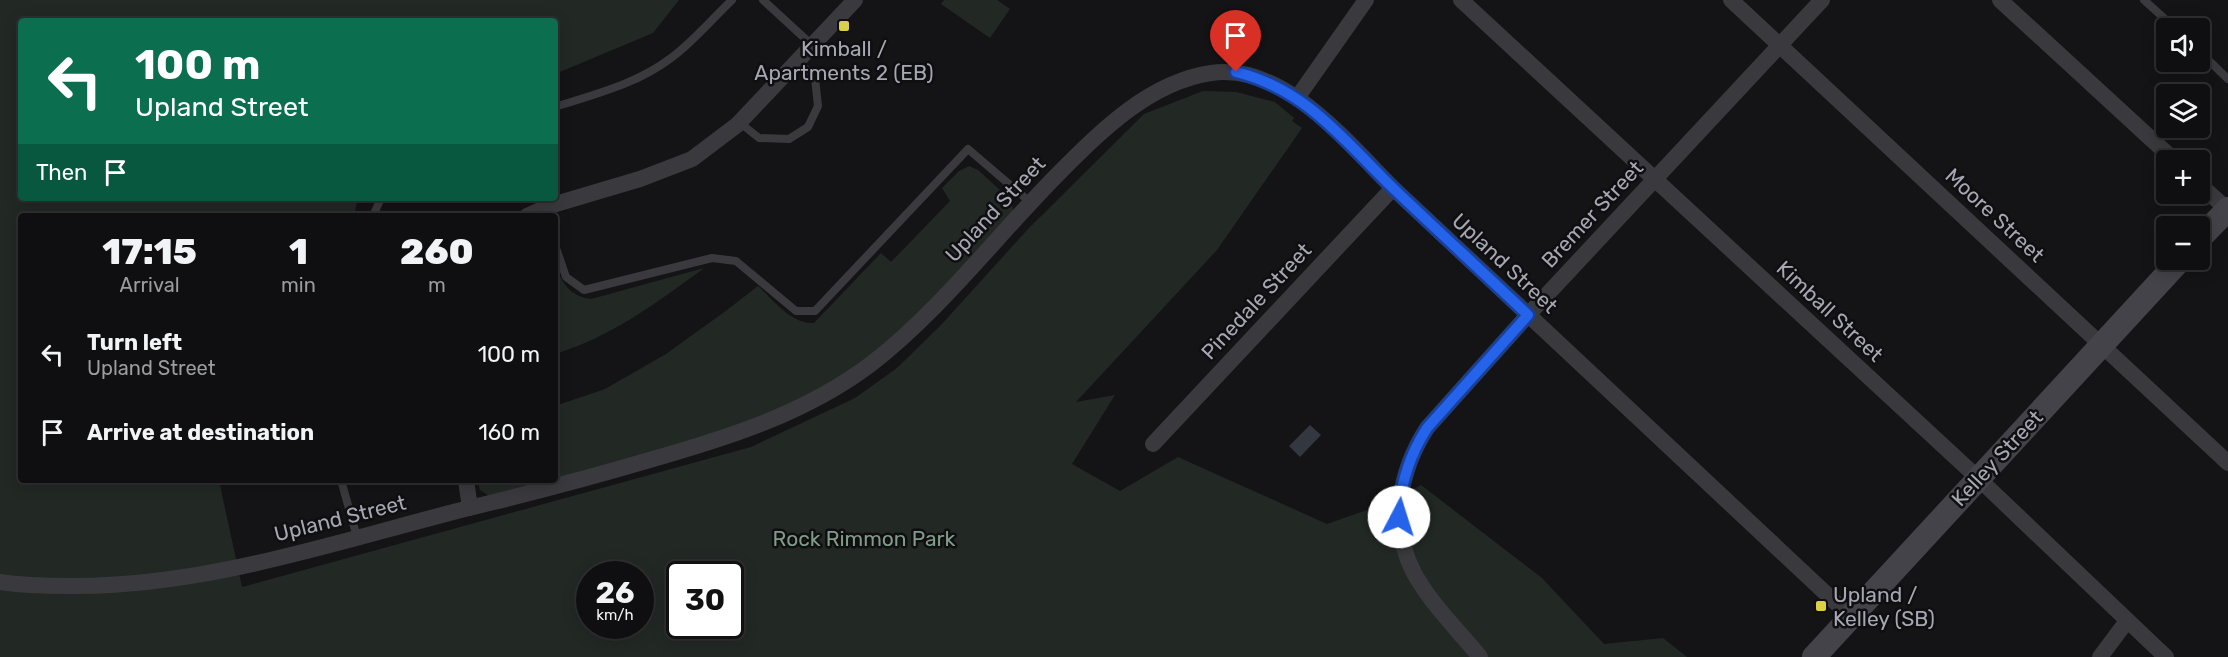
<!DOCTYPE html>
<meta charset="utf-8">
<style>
:root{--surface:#0f0e10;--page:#1d1c1e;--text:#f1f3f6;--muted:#9b9c9f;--line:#2f2e30}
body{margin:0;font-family:Rubik,sans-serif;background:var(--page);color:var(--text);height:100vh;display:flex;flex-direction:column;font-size:22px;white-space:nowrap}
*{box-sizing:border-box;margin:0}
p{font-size:20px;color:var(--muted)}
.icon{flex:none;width:33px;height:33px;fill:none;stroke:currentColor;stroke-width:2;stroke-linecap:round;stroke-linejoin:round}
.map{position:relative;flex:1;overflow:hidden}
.side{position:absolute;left:18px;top:213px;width:540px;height:270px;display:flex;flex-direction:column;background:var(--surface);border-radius:6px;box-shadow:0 3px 15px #0003,0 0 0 2px var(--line)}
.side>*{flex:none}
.top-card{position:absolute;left:18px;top:18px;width:540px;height:183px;border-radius:6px;box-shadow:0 3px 15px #0003,0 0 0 2px var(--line);background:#0b6e4f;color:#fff;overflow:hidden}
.fabs{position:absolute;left:2156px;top:18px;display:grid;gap:12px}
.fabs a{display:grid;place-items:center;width:54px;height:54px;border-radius:6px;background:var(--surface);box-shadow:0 3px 15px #0003,0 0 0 2px var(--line);font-size:30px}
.speed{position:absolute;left:576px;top:561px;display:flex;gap:12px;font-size:30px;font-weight:700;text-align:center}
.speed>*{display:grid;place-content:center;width:78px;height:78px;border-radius:50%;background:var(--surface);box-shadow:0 3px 15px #0003,0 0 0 2px var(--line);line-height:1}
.speed small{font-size:15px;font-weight:400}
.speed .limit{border:3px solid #111;border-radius:9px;background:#fff;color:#111}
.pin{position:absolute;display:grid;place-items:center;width:51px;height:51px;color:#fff;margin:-62px -26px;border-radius:50% 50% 50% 0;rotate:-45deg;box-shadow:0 0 6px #0007}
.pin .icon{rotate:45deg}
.me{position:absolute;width:66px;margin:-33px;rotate:5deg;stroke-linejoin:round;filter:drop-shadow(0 0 4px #0008)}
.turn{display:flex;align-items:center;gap:21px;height:126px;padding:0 18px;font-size:27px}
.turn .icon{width:78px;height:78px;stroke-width:2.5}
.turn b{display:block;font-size:42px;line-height:51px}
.then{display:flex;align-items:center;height:57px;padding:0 18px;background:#0003;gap:12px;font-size:22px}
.eta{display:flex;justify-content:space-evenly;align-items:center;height:102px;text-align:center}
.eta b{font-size:36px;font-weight:800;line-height:42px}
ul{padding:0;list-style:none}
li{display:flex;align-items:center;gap:18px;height:78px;padding:0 18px}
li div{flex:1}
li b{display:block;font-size:22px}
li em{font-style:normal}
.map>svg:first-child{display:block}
.green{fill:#222925;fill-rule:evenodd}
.water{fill:#323740}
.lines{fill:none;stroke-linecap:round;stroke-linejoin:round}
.lane{stroke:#3a3a3e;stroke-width:8}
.street{stroke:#3a3a3e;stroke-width:16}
.secondary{stroke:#434349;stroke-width:24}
.route-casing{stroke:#184099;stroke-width:15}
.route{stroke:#2563eb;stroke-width:10}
.poi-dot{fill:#dbcf45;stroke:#0f0e10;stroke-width:2}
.labels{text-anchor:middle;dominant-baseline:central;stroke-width:5;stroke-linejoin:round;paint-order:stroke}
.poi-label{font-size:21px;fill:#a7a7b3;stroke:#0f0e10}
.street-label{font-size:21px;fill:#a7a7b3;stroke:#0f0e10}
.park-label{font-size:21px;fill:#809c89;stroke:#0f0e10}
</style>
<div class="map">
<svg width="2228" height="657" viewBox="0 0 2228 657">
<rect width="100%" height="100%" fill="#141315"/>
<!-- green -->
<path class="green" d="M0 0H679L653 33 555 74V21H21V198H358L354 216H21V480H238L220 485 242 587 751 447 855 398 897 368 941 325 1028 229 1144 114 1203 91 1236 92 1275 102 1294 118 1292 121 1302 128 1217 250 1076 402 1115 395 1072 464 1120 491 1178 457 1327 524 1384 504 1421 485 1542 578 1604 644 1663 638 1687 657H0ZM590 574H640V626H590ZM680 574H730V626H680Z
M944 0H997L1010 9 990 38 941 4Z
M969 166 978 170 1012 201 1013 212C961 268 911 332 847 373 742 442 613 467 493 498L480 490 477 480H555V406L605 389 666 354 727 310 758 286C773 300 792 325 814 323L881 253 891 262 950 201 942 188 959 171Z
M555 263C562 283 569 296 591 299L704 268C658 302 611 337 555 354Z"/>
<!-- water -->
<path class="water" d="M1310 425 1321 435 1300 457 1289 446Z"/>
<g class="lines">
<!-- lane -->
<path class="lane" d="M763 0 812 45
M2144 0 2175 28
M2199 51 2228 79
M555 107C595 94 637 84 671 58 693 42 712 19 732 0
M739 122 759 138 789 139 808 127 818 106 815 78 798 61
M373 216 381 198
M555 245 566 277 584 290 712 258 736 261 796 311H815L968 149 1030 202
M341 480 357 537"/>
<!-- street -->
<path class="street" d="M1461 0 1979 479 2166 657
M1731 0 2228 463
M2000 0 2174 160
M1297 98 1366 0
M2199 184 2228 210
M527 216 549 206 640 179 692 159 737 125 855 0
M1153 444 1393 188
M466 480 470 508
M0 582C24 586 48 586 71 586 207 587 338 541 469 508 531 493 592 477 653 459 730 437 806 413 871 364 942 309 997 235 1061 171 1102 130 1150 82 1211 73 1283 62 1347 142 1393 188L1851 617
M1480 657C1458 630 1431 604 1414 573 1389 525 1399 472 1427 428L1528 315 1822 0
M2100 657 2127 621"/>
<!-- secondary -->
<path class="secondary" d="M2199 239 2228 209
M1814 657 2180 260"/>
</g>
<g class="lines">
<defs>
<path id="route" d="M1236 72C1308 90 1344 141 1395 190 1439 232 1484 273 1528 315L1427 428C1409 456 1400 484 1399 517"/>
</defs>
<!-- route casing -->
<use href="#route" class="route-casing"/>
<!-- route -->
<use href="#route" class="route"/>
</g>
<!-- markers -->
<g class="poi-dot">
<rect x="838" y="20" width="12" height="12" rx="3"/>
<rect x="1815" y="600" width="12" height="12" rx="3"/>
</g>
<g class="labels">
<!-- poi labels -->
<g class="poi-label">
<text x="844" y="48">Kimball /<tspan x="844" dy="24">Apartments 2 (EB)</tspan></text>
<text x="1833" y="594" text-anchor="start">Upland /<tspan x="1833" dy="24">Kelley (SB)</tspan></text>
</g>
<!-- street labels -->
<g class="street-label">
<text transform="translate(995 209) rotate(-47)">Upland Street</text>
<text transform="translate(1592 214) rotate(-47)">Bremer Street</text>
<text transform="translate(1995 215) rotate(43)">Moore Street</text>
<text transform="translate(1505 263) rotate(43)">Upland Street</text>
<text transform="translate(1256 301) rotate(-47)">Pinedale Street</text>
<text transform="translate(1830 311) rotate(43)">Kimball Street</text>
<text transform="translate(1997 458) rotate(-47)">Kelley Street</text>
<text transform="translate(340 518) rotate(-14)">Upland Street</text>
</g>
<!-- park labels -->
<g class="park-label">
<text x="864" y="538">Rock Rimmon Park</text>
</g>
</g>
</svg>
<div class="fabs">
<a><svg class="icon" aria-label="sound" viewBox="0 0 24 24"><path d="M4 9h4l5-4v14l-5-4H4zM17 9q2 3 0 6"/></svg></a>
<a><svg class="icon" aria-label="layers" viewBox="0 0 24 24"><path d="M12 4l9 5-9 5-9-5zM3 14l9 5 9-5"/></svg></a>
<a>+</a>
<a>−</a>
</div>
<div class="speed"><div>26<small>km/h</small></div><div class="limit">30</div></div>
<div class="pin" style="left:1236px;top:72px;background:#d93025"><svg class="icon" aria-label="arrive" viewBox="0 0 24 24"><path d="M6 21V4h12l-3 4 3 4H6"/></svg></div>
<svg class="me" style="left:1399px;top:517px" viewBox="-20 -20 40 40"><circle r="19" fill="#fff"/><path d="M0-13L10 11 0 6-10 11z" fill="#2563eb"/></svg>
<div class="top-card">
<div class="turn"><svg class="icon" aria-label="left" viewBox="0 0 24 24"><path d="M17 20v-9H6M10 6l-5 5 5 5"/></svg><div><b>100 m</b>Upland Street</div></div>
<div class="then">Then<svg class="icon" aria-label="arrive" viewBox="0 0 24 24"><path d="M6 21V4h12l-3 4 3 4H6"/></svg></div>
</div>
<section class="side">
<div class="eta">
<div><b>17:15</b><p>Arrival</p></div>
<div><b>1</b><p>min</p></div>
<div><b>260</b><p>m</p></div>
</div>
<ul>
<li><svg class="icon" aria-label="left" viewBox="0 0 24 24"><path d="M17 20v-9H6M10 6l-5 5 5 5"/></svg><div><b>Turn left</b><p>Upland Street</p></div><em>100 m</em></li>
<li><svg class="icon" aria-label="arrive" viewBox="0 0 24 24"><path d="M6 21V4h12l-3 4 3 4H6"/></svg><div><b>Arrive at destination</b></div><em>160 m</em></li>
</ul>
</section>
</div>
